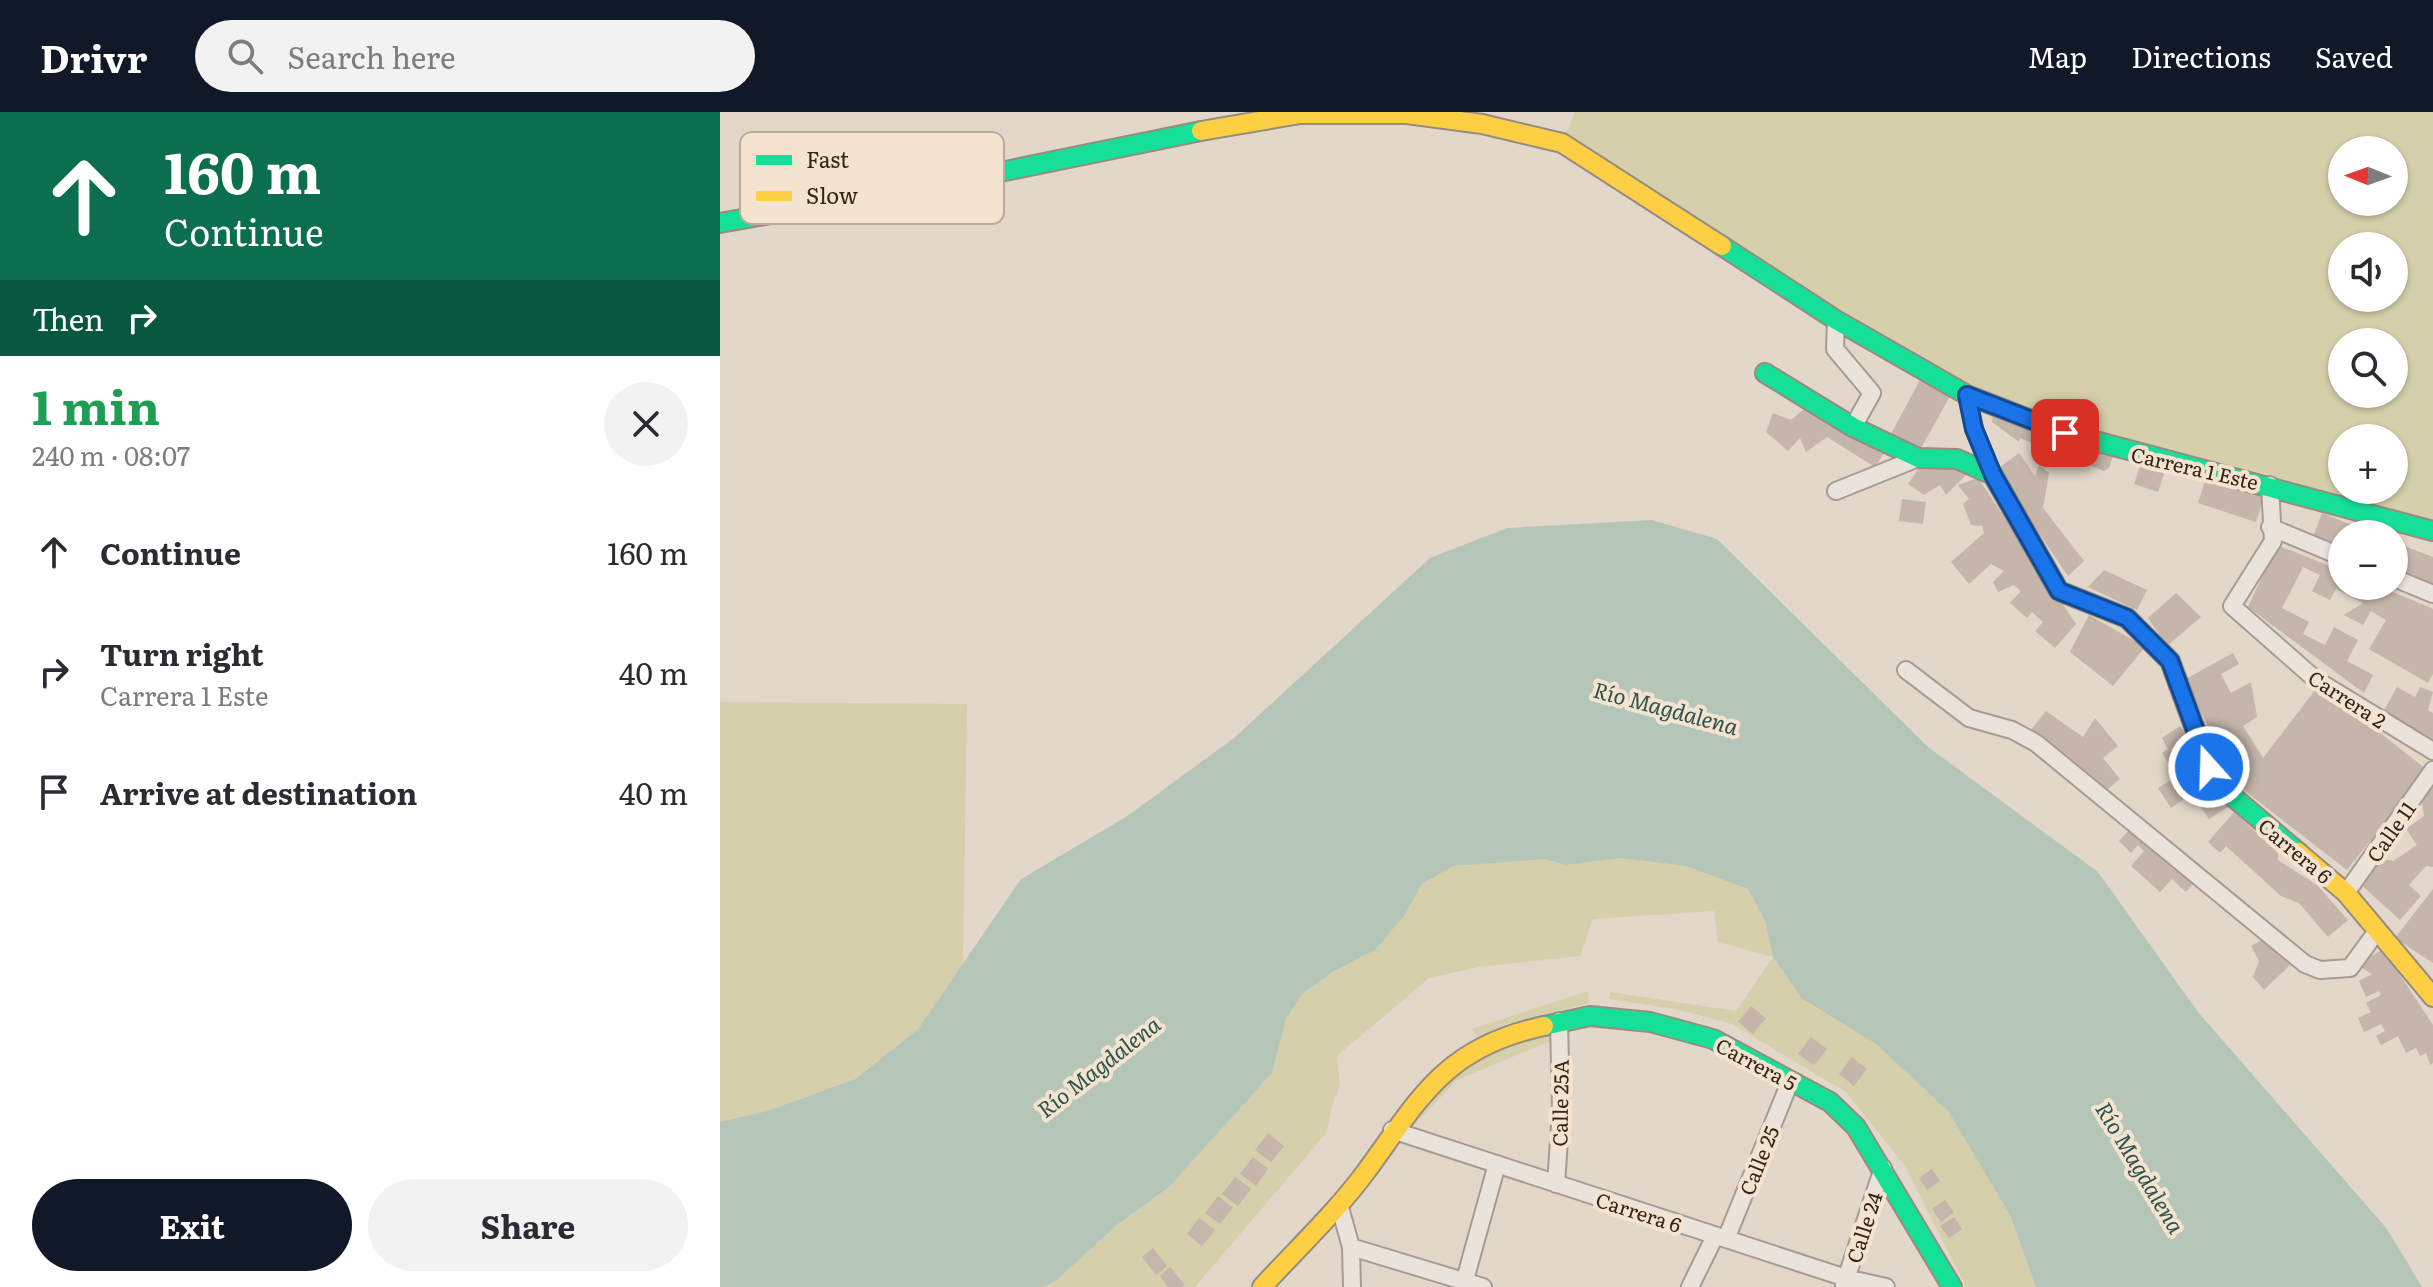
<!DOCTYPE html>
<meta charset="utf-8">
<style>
:root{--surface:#fff;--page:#f2f2f3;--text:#2b2b33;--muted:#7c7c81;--accent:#111827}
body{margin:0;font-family:Literata,serif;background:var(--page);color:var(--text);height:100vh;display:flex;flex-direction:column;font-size:30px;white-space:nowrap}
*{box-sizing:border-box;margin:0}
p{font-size:26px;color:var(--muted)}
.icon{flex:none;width:44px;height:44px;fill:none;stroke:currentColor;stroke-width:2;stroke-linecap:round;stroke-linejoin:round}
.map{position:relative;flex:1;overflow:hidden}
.details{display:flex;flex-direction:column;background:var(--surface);width:720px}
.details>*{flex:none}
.guide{background:#0b6e4f;color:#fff;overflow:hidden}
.needle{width:52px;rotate:271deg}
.controls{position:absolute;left:1608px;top:24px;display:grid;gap:16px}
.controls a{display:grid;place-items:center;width:80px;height:80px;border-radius:50%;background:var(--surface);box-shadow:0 2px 6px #0004;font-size:40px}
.pin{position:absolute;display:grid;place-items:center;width:68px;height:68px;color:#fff;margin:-34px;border-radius:16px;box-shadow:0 4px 12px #0006}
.me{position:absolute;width:88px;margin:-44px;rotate:340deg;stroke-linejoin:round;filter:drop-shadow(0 0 6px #0008)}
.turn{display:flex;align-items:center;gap:28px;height:168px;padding:0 32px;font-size:36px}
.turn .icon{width:104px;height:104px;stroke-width:2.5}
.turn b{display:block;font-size:56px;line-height:68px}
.then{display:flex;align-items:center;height:76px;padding:0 32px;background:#0003;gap:16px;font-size:30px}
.round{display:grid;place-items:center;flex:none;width:84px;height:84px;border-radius:42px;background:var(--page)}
.summary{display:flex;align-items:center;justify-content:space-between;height:136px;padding:0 32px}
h1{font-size:48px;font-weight:700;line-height:60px;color:#1e9e55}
.button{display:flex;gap:16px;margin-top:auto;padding:16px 32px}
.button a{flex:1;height:92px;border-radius:48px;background:var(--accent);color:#fff;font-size:32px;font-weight:700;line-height:92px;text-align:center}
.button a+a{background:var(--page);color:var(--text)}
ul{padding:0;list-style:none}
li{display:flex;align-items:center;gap:24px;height:120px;padding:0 32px}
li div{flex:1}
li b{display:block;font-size:30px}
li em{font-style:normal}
header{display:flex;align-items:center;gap:48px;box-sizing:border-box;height:112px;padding:0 40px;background:var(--accent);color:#fff}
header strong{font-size:38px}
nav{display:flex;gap:44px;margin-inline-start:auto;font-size:28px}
.search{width:560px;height:72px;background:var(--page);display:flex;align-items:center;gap:20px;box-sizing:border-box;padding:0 28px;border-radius:44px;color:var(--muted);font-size:30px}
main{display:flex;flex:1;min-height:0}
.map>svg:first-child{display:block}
.green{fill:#d5cfab;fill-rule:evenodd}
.water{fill:#b5c6b8}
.building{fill:#c5b5aa}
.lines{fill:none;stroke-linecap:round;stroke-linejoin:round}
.street-casing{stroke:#a79c92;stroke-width:20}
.fast-casing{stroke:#968c82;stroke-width:22}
.slow-casing{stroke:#968c82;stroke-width:22}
.street{stroke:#eae3db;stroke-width:16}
.fast{stroke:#16e098;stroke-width:18}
.slow{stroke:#ffcf43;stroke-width:18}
.route-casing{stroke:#114b97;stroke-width:20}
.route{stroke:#1a73e8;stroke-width:14}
.labels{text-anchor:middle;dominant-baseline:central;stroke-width:8;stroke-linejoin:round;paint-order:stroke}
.street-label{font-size:20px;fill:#34241c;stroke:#f4e3ce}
.water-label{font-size:22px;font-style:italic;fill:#2b534b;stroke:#f4e3ce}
.key{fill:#f4e3ce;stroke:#baaa99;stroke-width:2}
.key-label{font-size:22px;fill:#34241c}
</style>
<header>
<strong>Drivr</strong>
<div class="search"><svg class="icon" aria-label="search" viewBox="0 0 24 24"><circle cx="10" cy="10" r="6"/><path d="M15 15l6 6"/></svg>Search here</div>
<nav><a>Map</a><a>Directions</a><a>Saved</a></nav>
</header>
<main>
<section class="details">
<div class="guide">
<div class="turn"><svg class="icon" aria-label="ahead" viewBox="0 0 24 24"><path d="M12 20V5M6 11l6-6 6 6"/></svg><div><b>160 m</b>Continue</div></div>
<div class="then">Then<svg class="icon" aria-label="right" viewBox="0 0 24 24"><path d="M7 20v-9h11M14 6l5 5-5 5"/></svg></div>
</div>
<div class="summary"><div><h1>1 min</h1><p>240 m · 08:07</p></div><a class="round"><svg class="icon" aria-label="close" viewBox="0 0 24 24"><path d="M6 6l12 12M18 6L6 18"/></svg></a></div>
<ul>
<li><svg class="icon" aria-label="ahead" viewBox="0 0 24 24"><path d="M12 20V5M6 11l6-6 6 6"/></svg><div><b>Continue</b></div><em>160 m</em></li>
<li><svg class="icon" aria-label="right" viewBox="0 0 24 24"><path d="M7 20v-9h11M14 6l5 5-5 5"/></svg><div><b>Turn right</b><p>Carrera 1 Este</p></div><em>40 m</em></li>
<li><svg class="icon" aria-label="arrive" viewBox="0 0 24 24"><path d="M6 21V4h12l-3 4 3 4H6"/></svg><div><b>Arrive at destination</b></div><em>40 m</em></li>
</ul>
<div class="button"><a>Exit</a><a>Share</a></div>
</section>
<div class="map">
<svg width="1713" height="1175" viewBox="0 0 1713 1175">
<rect width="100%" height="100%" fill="#e2d7c8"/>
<!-- green -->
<path class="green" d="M855 0H1713V419L1293 300 842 31ZM1622 38H1674V90H1622ZM1622 134H1674V186H1622ZM1622 230H1674V282H1622ZM1622 326H1674V378H1622Z
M0 590 247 592 243 852 198 917 134 967 47 999 0 1010Z
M899 746 966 754 1028 777 1045 809 1053 845 1081 886 1156 932 1228 999 1290 1103 1316 1175H1246L1185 1054 1126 980 1012 912 955 897 889 887 890 880 1016 899 1053 845 998 830 994 799 873 807 860 844 758 855 709 866 617 944 620 974 611 996 607 1020 475 1175H323L337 1168 398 1112 448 1076 552 961 566 907 582 882 614 859 655 838 684 804 702 772 733 754 762 749 824 747 846 753Z
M868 879 869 891 783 913 759 927 752 917Z
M837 913 838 926 737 968 693 1014 685 1010C735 952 769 941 837 913Z"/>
<!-- water -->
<path class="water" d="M932 408 997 427 1208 635 1378 760 1478 900 1667 1117 1702 1175H1316L1290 1103 1228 999 1156 932 1081 886 1053 845 1045 809 1028 777 966 754 900 746 846 753 824 747 733 754 702 772 684 804 655 838 614 859 582 882 566 907 552 961 448 1076 398 1112 337 1168 323 1175H0V1010L47 999 135 967 198 917 301 767 406 705 514 626 710 446 787 416Z"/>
<!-- building -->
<path class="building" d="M1200 268 1230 284 1200 338 1171 322Z
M1088 294 1164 341 1155 355 1107 325 1086 340 1080 326 1068 339 1046 320 1053 301 1071 308Z
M1274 298 1393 344 1389 356 1384 359 1300 326 1299 330 1272 310Z
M1299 341 1315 364 1319 353 1329 361 1323 396 1364 449 1348 464 1276 358Z
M1422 348 1446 356 1438 380 1414 372Z
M1201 353H1228L1247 362 1226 383 1220 373 1204 383 1188 372Z
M1258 366 1356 512 1335 536 1315 519 1323 510 1312 500 1307 506 1290 491 1301 479 1294 473 1278 480 1273 470 1284 459 1271 452 1249 472 1231 450 1264 421 1262 414 1251 413 1243 392 1249 387 1238 373Z
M1486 366 1544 385 1536 410 1478 391Z
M1182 387 1206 390 1203 412 1179 409Z
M1602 401 1654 422H1622V437L1593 425Z
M1674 430 1713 445V473L1674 457Z
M1557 433 1622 459V474H1659L1713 497V562L1708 571 1649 537 1666 508 1651 499 1643 513 1624 503 1643 491 1616 477 1610 488 1592 479 1600 463 1583 455 1562 496 1589 510 1583 522 1605 533 1614 515 1638 528 1627 549 1653 563 1644 581 1528 495Z
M1384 458 1427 478 1417 498 1368 475Z
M1456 481 1481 505 1447 534 1428 506Z
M1369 503 1425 535 1393 574 1350 540Z
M1513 541 1519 552 1501 562 1511 581 1531 570 1537 605 1523 614 1543 646 1599 573 1706 657 1627 758 1520 675 1464 568Z
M1677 575 1695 585 1700 575 1713 580 1708 598 1713 601V627L1663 600Z
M1326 599 1363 625 1375 606 1398 634 1383 646 1400 667 1384 680 1310 619Z
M1460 614 1512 692 1489 707 1472 682 1451 696 1438 676 1457 664 1442 641 1448 637 1442 626Z
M1713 674V755L1706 754 1689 773 1701 784 1680 808 1638 770 1659 746 1673 749 1697 733 1686 717 1704 704 1702 689Z
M1514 700 1558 741V748L1597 773 1628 808 1608 825 1579 791 1561 784 1506 734 1500 741 1488 730Z
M1412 715 1474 771 1466 780 1452 767 1440 780 1411 754 1424 739 1418 733 1411 741 1399 729Z
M1713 777V851L1675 826Z
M1545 826 1570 853 1544 878 1533 865 1539 849 1531 834Z
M1663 837 1713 913V951L1710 953 1706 941 1700 944 1696 936 1686 941 1678 924 1661 933 1656 924 1665 919 1661 912 1644 920 1638 906 1651 900 1646 891 1661 883 1659 879 1646 885 1639 869 1652 862 1637 853Z
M1031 894 1046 906 1033 922 1018 910Z
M1091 925 1107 937 1094 953 1078 942Z
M1132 945 1147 957 1134 974 1119 962Z
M548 1021 564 1034 551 1050 535 1038Z
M533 1045 548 1057 536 1074 520 1062Z
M1212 1057 1220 1069 1207 1078 1199 1066Z
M515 1065 531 1077 518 1094 502 1082Z
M498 1084 513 1096 500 1112 485 1101Z
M1225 1088 1234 1100 1221 1110 1212 1097Z
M1234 1105 1242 1117 1229 1126 1220 1114Z
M479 1106 495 1118 482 1134 467 1122Z
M433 1136 447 1154 436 1163 422 1145Z
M450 1155 465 1173 462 1175H448L440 1164Z"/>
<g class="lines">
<defs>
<path id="street" d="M1116 208 1115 237 1152 281 1133 315
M1247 283 1254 317 1273 363
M1550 373 1553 429 1512 494 1595 567 1713 639
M1116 379 1198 346
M1550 415 1622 445
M1674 466 1713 482
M1186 558 1249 606 1292 618 1316 631 1585 852 1600 858 1630 856 1657 819
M1626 781 1713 658
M672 1018 1126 1166 1166 1175
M836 1072 841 999 839 909
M619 1092 631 1135 632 1175
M1006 1127 1070 970
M631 1135 763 1175
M1124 1173 1163 1056
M743 1175 777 1052
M970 1175 995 1124"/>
<path id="fast" d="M0 111 246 67 481 19
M1002 134 1116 208 1247 283 1345 321 1713 419
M1045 261 1133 315 1198 346 1237 347 1273 363 1339 479 1407 506 1450 549 1489 655 1512 684 1578 740
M824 914 870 904 930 910 993 927 1110 990 1136 1015 1232 1175"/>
<path id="slow" d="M481 19 580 2H687L762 12 842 31 1002 134
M1578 740 1626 781 1713 885
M542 1175C576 1138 615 1101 645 1061 700 986 725 935 824 914"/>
</defs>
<!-- street casing -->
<use href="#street" class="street-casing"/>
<!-- fast casing -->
<use href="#fast" class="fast-casing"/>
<!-- slow casing -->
<use href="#slow" class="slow-casing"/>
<!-- street -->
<use href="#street" class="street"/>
<!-- fast -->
<use href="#fast" class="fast"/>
<!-- slow -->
<use href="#slow" class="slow"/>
</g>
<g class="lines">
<defs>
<path id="route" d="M1345 321 1247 283 1254 317 1273 363 1339 479 1407 506 1450 549 1489 655"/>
</defs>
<!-- route casing -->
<use href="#route" class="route-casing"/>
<!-- route -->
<use href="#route" class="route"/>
</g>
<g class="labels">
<!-- street labels -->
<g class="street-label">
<text transform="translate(1475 355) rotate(13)">Carrera 1 Este</text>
<text transform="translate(1628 586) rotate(33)">Carrera 2</text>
<text transform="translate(1670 719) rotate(-55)">Calle 11</text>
<text transform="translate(1576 738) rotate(40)">Carrera 6</text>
<text transform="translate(1037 951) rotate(28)">Carrera 5</text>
<text transform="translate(839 991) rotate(-89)">Calle 25A</text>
<text transform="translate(1038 1048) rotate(-68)">Calle 25</text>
<text transform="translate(919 1099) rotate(18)">Carrera 6</text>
<text transform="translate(1143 1115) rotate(-72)">Calle 24</text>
</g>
<!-- water labels -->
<g class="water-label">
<text transform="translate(946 595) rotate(15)">Río Magdalena</text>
<text transform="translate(378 954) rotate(-38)">Río Magdalena</text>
<text transform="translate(1421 1055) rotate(59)">Río Magdalena</text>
</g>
</g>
<!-- legend -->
<rect x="20" y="20" width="264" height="92" rx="12" class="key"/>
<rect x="36" y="43" width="36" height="10" fill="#16e098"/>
<rect x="36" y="79" width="36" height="10" fill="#ffcf43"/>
<g class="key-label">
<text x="86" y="56">Fast</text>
<text x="86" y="92">Slow</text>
</g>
</svg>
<div class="controls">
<a><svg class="needle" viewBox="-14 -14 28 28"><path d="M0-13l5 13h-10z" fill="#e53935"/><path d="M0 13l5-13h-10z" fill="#7c7c81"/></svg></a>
<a><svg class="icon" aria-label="sound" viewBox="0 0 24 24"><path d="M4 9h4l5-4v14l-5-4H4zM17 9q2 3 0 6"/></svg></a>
<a><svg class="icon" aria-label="search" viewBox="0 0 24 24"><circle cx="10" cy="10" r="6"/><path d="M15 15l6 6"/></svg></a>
<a>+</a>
<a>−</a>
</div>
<div class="pin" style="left:1345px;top:321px;background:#d93025"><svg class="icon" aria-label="arrive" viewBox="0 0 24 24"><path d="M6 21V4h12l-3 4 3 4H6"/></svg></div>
<svg class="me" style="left:1489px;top:655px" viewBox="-20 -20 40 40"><circle r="17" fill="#1a73e8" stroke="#fff" stroke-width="3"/><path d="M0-11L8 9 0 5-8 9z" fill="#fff"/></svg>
</div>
</main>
